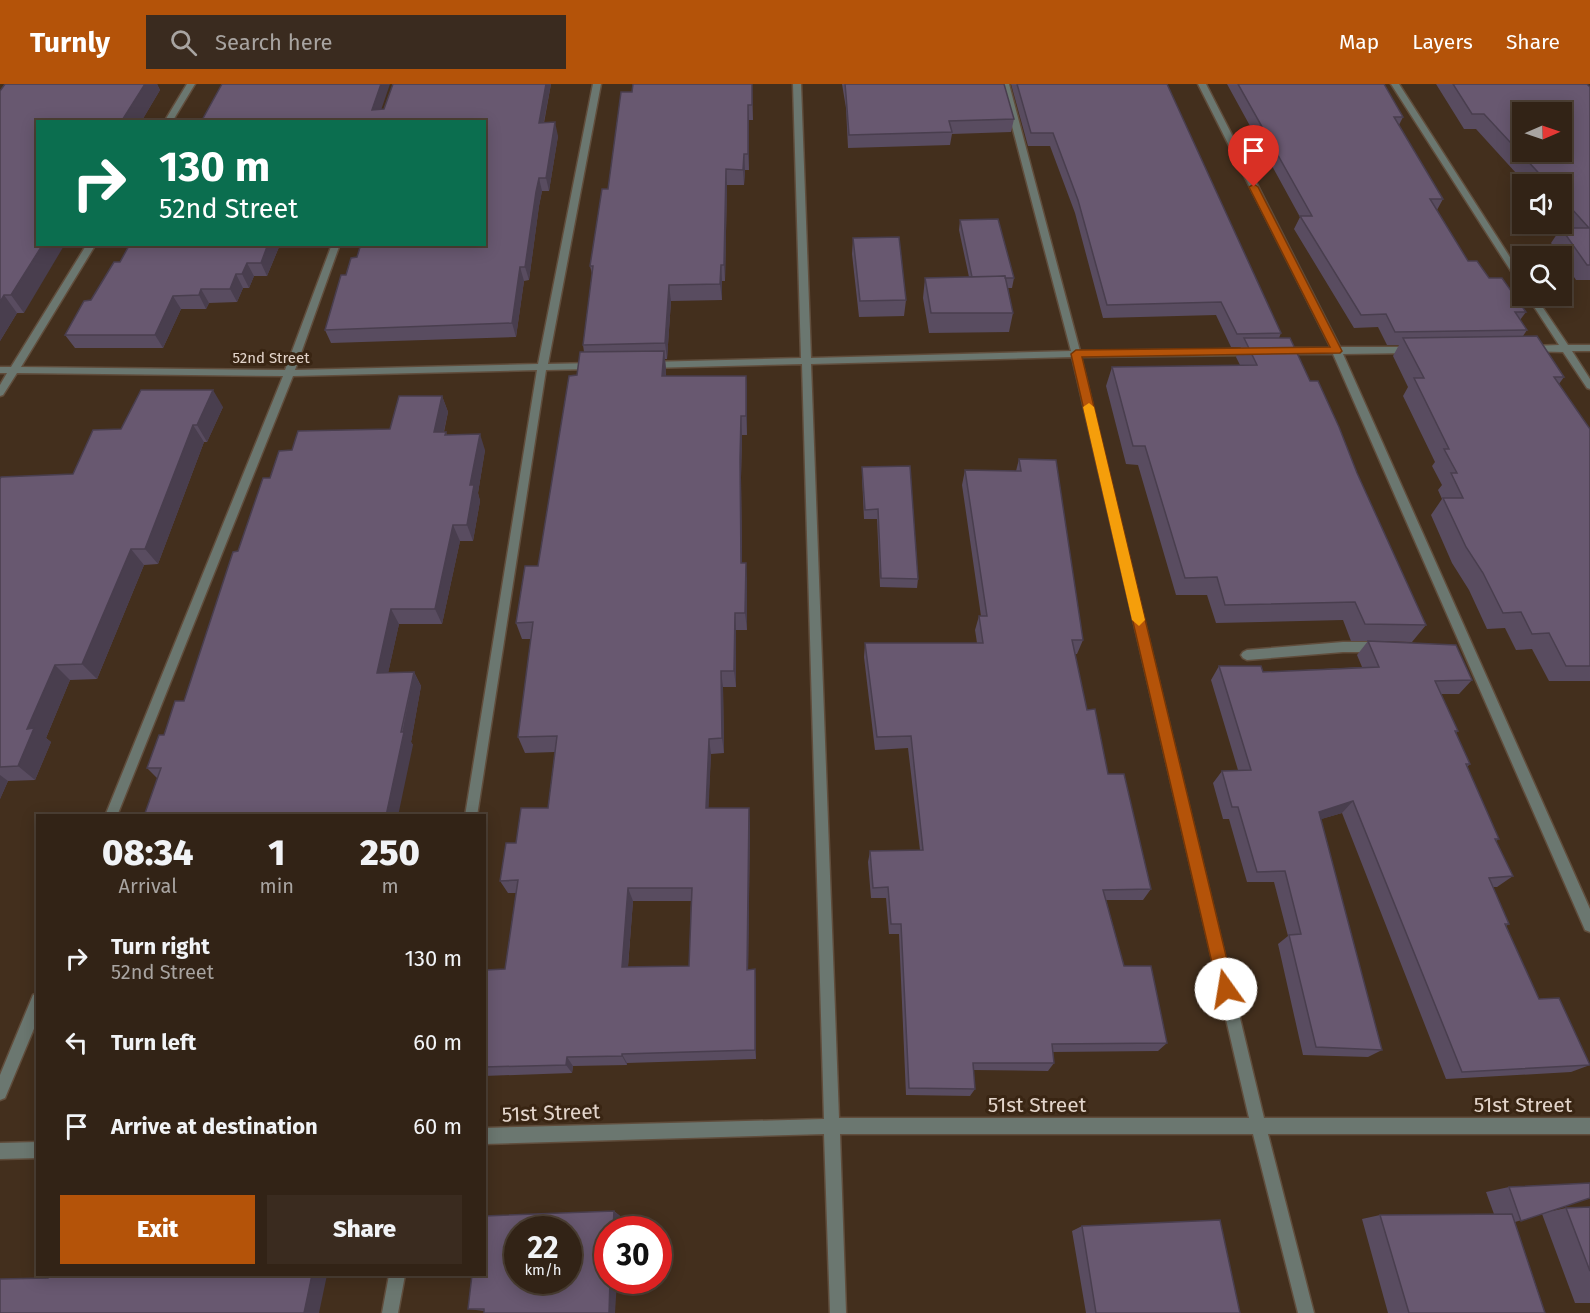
<!DOCTYPE html>
<style>
:root{--surface:#322316;--page:#3a2b1f;--text:#f1f3f6;--muted:#a8a4a1;--line:#4d4035;--accent:#b45309}
body{margin:0;font-family:"Fira Sans",sans-serif;background:var(--page);color:var(--text);height:100vh;display:flex;flex-direction:column;font-size:22px;white-space:nowrap}
*{box-sizing:border-box;margin:0}
p{font-size:20px;color:var(--muted)}
.icon{flex:none;width:33px;height:33px;fill:none;stroke:currentColor;stroke-width:2;stroke-linecap:round;stroke-linejoin:round}
.map{position:relative;flex:1;overflow:hidden}
.side{position:absolute;left:36px;top:730px;width:450px;height:462px;display:flex;flex-direction:column;background:var(--surface);border-radius:0px;box-shadow:0 3px 15px #0003,0 0 0 2px var(--line)}
.side>*{flex:none}
.top-card{position:absolute;left:36px;top:36px;width:450px;height:126px;border-radius:0px;box-shadow:0 3px 15px #0003,0 0 0 2px var(--line);background:#0b6e4f;color:#fff;overflow:hidden}
.needle{width:39px;rotate:88deg}
.controls{position:absolute;left:1512px;top:18px;display:grid;gap:12px}
.controls a{display:grid;place-items:center;width:60px;height:60px;border-radius:0px;background:var(--surface);box-shadow:0 3px 15px #0003,0 0 0 2px var(--line);font-size:30px}
.speed{position:absolute;left:504px;top:1132px;display:flex;gap:12px;font-size:30px;font-weight:700;text-align:center}
.speed>*{display:grid;place-content:center;width:78px;height:78px;border-radius:50%;background:var(--surface);box-shadow:0 3px 15px #0003,0 0 0 2px var(--line);line-height:1}
.speed small{font-size:15px;font-weight:400}
.speed .limit{border:9px solid #d22;background:#fff;color:#111}
.pin{position:absolute;display:grid;place-items:center;width:51px;height:51px;color:#fff;margin:-62px -26px;border-radius:50% 50% 50% 0;rotate:-45deg;box-shadow:0 0 6px #0007}
.pin .icon{rotate:45deg}
.me{position:absolute;width:66px;margin:-33px;rotate:347deg;stroke-linejoin:round;filter:drop-shadow(0 0 4px #0008)}
.turn{display:flex;align-items:center;gap:21px;height:126px;padding:0 24px;font-size:27px}
.turn .icon{width:78px;height:78px;stroke-width:2.5}
.turn b{display:block;font-size:42px;line-height:51px}
.eta{display:flex;justify-content:space-evenly;align-items:center;height:102px;text-align:center}
.eta b{font-size:36px;font-weight:800;line-height:42px}
.action{display:flex;gap:12px;margin-top:auto;padding:12px 24px}
.action a{flex:1;height:69px;border-radius:0px;background:var(--accent);color:#fff;font-size:24px;font-weight:800;line-height:69px;text-align:center}
.action a+a{background:var(--page);color:var(--text)}
ul{padding:0;list-style:none}
li{display:flex;align-items:center;gap:18px;height:84px;padding:0 24px}
li div{flex:1}
li b{display:block;font-size:22px}
li em{font-style:normal}
header{display:flex;align-items:center;gap:36px;box-sizing:border-box;height:84px;padding:0 30px;background:var(--accent);color:#fff}
header strong{font-size:28px}
nav{display:flex;gap:33px;margin-inline-start:auto;font-size:21px}
.search{width:420px;height:54px;background:var(--page);display:flex;align-items:center;gap:15px;box-sizing:border-box;padding:0 21px;border-radius:0px;color:var(--muted);font-size:22px}
.map>svg:first-child{display:block}
.lines{fill:none;stroke-linecap:round;stroke-linejoin:round}
.street-casing{stroke:#604d3c;stroke-width:3}
.street{fill:#6b7770;fill-rule:evenodd}
.wall{fill:#594c60;fill-rule:evenodd}
.shaded-wall{fill:#493e4e}
.building{fill:#685870;stroke:#493e4e;stroke-width:1.5;fill-rule:evenodd}
.route{fill:#b45309;stroke:#753606;stroke-width:1.5}
.slow{fill:#f59e0b}
.labels{text-anchor:middle;dominant-baseline:central;stroke-width:6;stroke-linejoin:round;paint-order:stroke}
.far-street-label{font-size:15px;fill:#e3d5cb;stroke:#392513}
.near-street-label{font-size:21px;fill:#e3d5cb;stroke:#392513}
</style>
<header>
<strong>Turnly</strong>
<div class="search"><svg class="icon" aria-label="search" viewBox="0 0 24 24"><circle cx="10" cy="10" r="6"/><path d="M15 15l6 6"/></svg>Search here</div>
<nav><a>Map</a><a>Layers</a><a>Share</a></nav>
</header>
<div class="map">
<svg width="1590" height="1229" viewBox="0 0 1590 1229">
<rect width="100%" height="100%" fill="#432f1d"/>
<g class="lines">
<defs>
<path id="street" d="M187 0H195L172 38H164Z
M593 0H601L548 280 593 279 598 282 593 285 546 286 477 732H465L537 286 293 292 117 732H105L283 292 17 289 3 311 0 312V301L7 289H0V283H11L87 160H96L21 283 285 286 332 160H340L295 286 538 280Z
M793 0H801L811 274 1071 267 1001 0H1009L1080 267 1253 265 1258 268 1253 271 1081 273 1264 1034H1590V1050H1268L1314 1229H1298L1253 1050H840L846 1229H830L824 1050 484 1060V1044L824 1035 802 280 649 284 644 281 649 278 801 274ZM1072 273 1249 1034H839L811 280Z
M1198 0H1206L1340 263H1412L1417 266 1412 269 1343 270 1590 825V848L1585 846 1333 270H1282L1277 267 1282 264H1331Z
M1391 0H1399L1522 192V201L1518 198Z
M1527 212H1535L1568 261H1590V267H1572L1590 295V305L1587 304 1563 268 1528 267 1526 265 1531 262 1559 261Z
M1343 558H1379L1383 560 1385 563 1383 566 1379 568H1343L1247 576 1243 574 1241 571 1243 568 1247 566Z
M38 909V935L5 1014 0 1016V991L33 911Z
M38 1058V1074L0 1075V1059Z
M389 1191H405L398 1229H382Z"/>
</defs>
<!-- street casing -->
<use href="#street" class="street-casing"/>
<!-- street -->
<use href="#street" class="street"/>
</g>
<!-- wall -->
<path class="wall" d="M5 0H157L160 6 141 38H38L24 229H17L0 257V7Z
M393 0H551L544 39 558 52 549 107H542L539 122 529 196 524 197 516 253 331 259 325 246 346 191 357 173 484 160 381 26 384 25Z
M752 0 753 36H749V86H745L744 101H727L725 197H722V216L671 217 667 275H665L666 285V292H746L747 311V351H742L741 393 742 479 747 496V546H736V603H723L724 669 711 670 708 724 750 739 748 886 756 896V975L627 979V981L573 982 572 989 484 992V899L505 885 516 809H508L500 797 516 759 548 724 555 668 525 669 518 653 531 555H522L516 539 538 482 577 291 584 268 583 261 592 190 590 182 632 8ZM633 817H691L689 882 628 883Z
M842 0H1004L1014 35 1011 48 952 50 950 61 848 64 846 24Z
M1011 0H1167L1281 249 1279 254 1310 297 1357 389 1426 541 1412 558 1368 557 1472 596 1459 610H1441L1458 647 1456 649 1470 680 1467 683 1499 755 1496 757 1513 792 1497 803H1493L1509 840 1506 842 1539 915 1590 981 1571 988 1446 995 1342 729 1321 735 1382 966 1368 973 1303 971 1278 860 1288 852 1274 798H1247L1229 735H1223L1213 699 1222 687 1238 686 1211 596 1219 582 1263 588 1362 583 1357 571 1368 557H1351L1343 536 1216 539 1207 511H1176L1138 381 1126 380 1106 302 1112 283 1240 281 1236 273 1241 263H1231L1216 231 1103 234 1075 129 1050 62H1028Z
M1227 0H1384L1403 33 1399 41 1443 115 1437 126 1468 177 1489 194 1526 228 1520 236 1527 246 1523 252 1564 293 1559 300 1590 345V597H1549L1532 565 1516 566 1505 544 1487 545 1469 506 1452 479 1431 431 1442 415 1438 406 1442 401 1432 382 1435 378 1403 312 1408 303 1393 272 1399 261H1387L1378 243 1354 244 1294 145 1300 133Z
M1436 0H1587L1590 3V196H1576L1562 175V172H1560L1551 159 1561 144H1565L1561 140 1562 100H1526L1476 45H1464Z
M960 136 1014 194 1012 204H1008L1013 229 1009 248 929 249 923 214 925 194 969 193 959 146Z
M853 154 906 216 904 232 859 233 852 170Z
M130 160H296V163H279L267 192H254L249 204H243L237 218 209 219 206 225H181L163 264H75L65 251 120 178Z
M442 312 448 328 444 348H446L447 351 485 366 478 409 480 417 473 457H460L442 540H399L388 589 414 588 421 602 411 658 413 661 157 694 147 684 164 651 184 617 238 467 270 394 292 366 390 345Z
M223 323 207 358H204L158 480 144 481 97 595 70 596 46 654 51 658 35 696 8 697 0 715V395L73 390 121 345Z
M1019 375 1083 556 1077 570H1075L1087 626 1108 690 1151 805 1143 816H1106L1124 882 1167 959 1158 967 1053 968 1054 979 1048 987 973 986 975 1005 970 1012 906 1011 899 850H889L886 814H871L868 778 870 767 920 766 908 664 875 666 864 573 865 559H977L975 546 979 532H981L962 401 965 386 1016 387Z
M862 383 918 495 917 504 880 503 877 435H864L862 393Z
M1509 1103 1552 1127 1566 1124 1590 1123V1219H1575L1542 1130 1515 1138 1545 1229H1388L1362 1135 1380 1131 1494 1130 1486 1108Z
M614 1127 620 1132 484 1227 468 1225Z
M1082 1142 1240 1229H1086L1072 1147Z"/>
<!-- shaded-wall -->
<path class="shaded-wall" d="M137 0H157L160 6 141 38H121Z
M381 0H390L377 38 372 26Z
M546 0H551L541 52 539 39Z
M748 21 749 36V86L748 70Z
M555 38 558 52 549 107 546 94Z
M744 70 745 86 744 101 743 86Z
M726 85 727 101 725 197 724 181Z
M539 94 542 107 539 122 529 196 525 183 536 108Z
M43 160H65L24 229 11 211Z
M268 160H277L279 163 267 192 261 179Z
M247 179 254 192 249 204 242 190Z
M721 181 722 197V216L720 200Z
M520 183 524 197 516 253 512 239Z
M236 190 243 204 237 218 230 205Z
M669 201 671 217 667 275 665 259Z
M201 205 209 219 206 225 199 211Z
M4 211 17 229 0 257V218Z
M173 212 181 225 163 264 155 251Z
M664 267 666 285 665 311 662 292Z
M746 292 747 311V351L746 332Z
M213 306 223 323 207 358 197 341Z
M442 312 448 328 440 364 434 348Z
M741 332 742 351 741 393 742 496 741 479 740 375Z
M193 341 204 358 158 480 145 465Z
M480 350 485 366 478 409 480 417 473 457 467 441 470 401Z
M453 441 460 457 442 540 435 525Z
M131 465 144 481 97 595 82 580Z
M746 479 747 496V546L745 529Z
M391 525 399 540 385 603 377 589Z
M735 529 736 546V603L734 587Z
M55 581 70 596 46 654 51 658 35 696 18 682 27 645Z
M721 587 723 603 724 669 722 654Z
M414 588 421 602 411 658 413 661 398 732H386Z
M709 655 711 670 708 739 706 724Z
M0 691 8 697 0 715Z
M1353 717 1342 729 1308 739 1319 728Z
M749 724 750 739 748 897 747 886Z
M628 804 633 817 627 894 622 883Z
M755 885 756 896V975L755 966Z
M622 970 627 979V981L622 972Z
M567 973 573 982 572 989 566 981Z
M614 1127 620 1132 619 1146H613Z
M312 1191H327L319 1229H304Z
M610 1197H617L615 1229H609Z"/>
<!-- building -->
<path class="building" d="M5 0H145L121 38H38V160H43L11 211H4L0 218V7Z
M222 0H381L372 26 384 25 393 0H546L539 39 555 38 546 94H539L536 108 525 183H520L512 239 325 246 341 191H346L351 174 357 173 361 160H484V38H201Z
M633 0H752V21H748V70H744L743 86 726 85 724 181H721L720 200 669 201 665 259 583 261 593 182H590L602 105H608L621 8H632Z
M845 0H1004L1014 35 949 37 952 48 849 51 846 11Z
M1017 0H1167L1281 249 1237 250 1221 218 1107 221 1078 116 1053 49H1031Z
M1238 0H1384L1403 33H1394L1443 115H1430L1468 177H1477L1489 194H1502L1526 228H1515L1527 246 1395 248 1386 230 1361 231 1300 132H1312Z
M1453 0H1587L1590 3V181H1587L1561 144H1589L1562 114V100H1549L1484 30H1472ZM1522 28H1562V68H1522Z
M998 135 1014 194H1005V192L972 193 960 136Z
M899 153 906 216 860 217 853 154Z
M130 160H268L261 179H247L242 190H236L230 205H201L199 211 173 212 155 251H65L84 217 91 216 114 178H120Z
M1005 192 1013 229H931L925 194Z
M1537 252 1564 293H1554L1590 345V582H1566L1549 549 1532 550 1521 528 1503 529 1483 489 1466 463 1443 414H1463L1451 389H1457L1444 365H1449L1414 294H1424L1403 254Z
M1244 254H1290L1310 297H1318L1339 343 1357 389 1426 541 1365 540 1355 518 1225 521 1217 493 1185 494 1145 362H1133L1112 283 1257 281Z
M664 267 662 292H746V332H741L740 375 741 479H746L745 529H735L734 587H721L722 654 709 655 706 724H749L747 886 755 885V966L622 970V972L567 973 566 981 484 983V899L486 886 505 885 518 796 500 797 506 759H516L521 724H548L557 652 518 653 533 538 516 539 525 482H538L569 292 577 291 580 268ZM628 804H692L689 882 622 883Z
M141 306H213L197 341H193L145 465H131L82 580 55 581 27 645 34 644 18 682 0 683V395L1 393 73 390 93 346 121 345Z
M399 312H442L434 348H446L445 351 480 350 470 401H474L467 441H453L435 525H391L377 589 414 588 401 648H404L386 732H144L161 684H147L159 651H164L175 617H184L233 468 238 467 263 394H270L279 367 292 366 298 347 390 345Z
M1019 375 1056 376 1083 556H1072L1087 626 1095 625 1108 690H1124L1151 805 1103 806 1124 882H1151L1167 959 1052 960 1054 979H973L975 1005 909 1004 901 840H891L888 803 873 804 870 767 923 766 911 652 877 653 865 559H983L979 532H987L965 386 1021 387Z
M910 382 918 495 881 494 878 425 865 426 862 383Z
M1368 557 1456 561 1472 596 1435 597 1458 647H1455L1470 680H1466L1499 755H1495L1513 792 1489 794 1509 840H1505L1539 915 1559 914 1590 981 1462 988 1353 717 1319 728 1382 966 1316 963 1289 851 1301 850 1285 787 1257 788 1238 723H1232L1222 687 1251 686 1219 582H1261L1263 588 1379 583Z
M1590 1099V1114L1521 1137 1509 1103Z
M1590 1123V1187L1566 1124Z
M614 1127 613 1146H608V1197H610L609 1229H484V1225H468L472 1191H484V1132ZM518 1146H568V1197H518Z
M1512 1130 1545 1229H1409L1380 1131Z
M1220 1136 1240 1229H1096L1082 1142Z
M49 1191H312L304 1229H0V1195L48 1194Z"/>
<!-- route -->
<path class="route" d="M1254 100 1258 103 1342 267 1340 269 1082 273 1234 905 1232 911 1226 913 1220 911 1218 905 1071 270 1076 266 1330 263 1249 103Z"/>
<!-- slow -->
<path class="slow" d="M1089 319 1094 323 1145 536 1139 542 1132 536 1083 323Z"/>
<g class="labels">
<!-- far-street labels -->
<g class="far-street-label">
<text x="271" y="274">52nd Street</text>
</g>
<!-- near-street labels -->
<g class="near-street-label">
<text x="1037" y="1021">51st Street</text>
<text x="1523" y="1021">51st Street</text>
<text transform="translate(551 1029) rotate(-2)">51st Street</text>
</g>
</g>
</svg>
<div class="controls">
<a><svg class="needle" viewBox="-14 -14 28 28"><path d="M0-13l5 13h-10z" fill="#e53935"/><path d="M0 13l5-13h-10z" fill="#a8a4a1"/></svg></a>
<a><svg class="icon" aria-label="sound" viewBox="0 0 24 24"><path d="M4 9h4l5-4v14l-5-4H4zM17 9q2 3 0 6"/></svg></a>
<a><svg class="icon" aria-label="search" viewBox="0 0 24 24"><circle cx="10" cy="10" r="6"/><path d="M15 15l6 6"/></svg></a>
</div>
<div class="speed"><div>22<small>km/h</small></div><div class="limit">30</div></div>
<div class="pin" style="left:1254px;top:103px;background:#d93025"><svg class="icon" aria-label="arrive" viewBox="0 0 24 24"><path d="M6 21V4h12l-3 4 3 4H6"/></svg></div>
<svg class="me" style="left:1226px;top:905px" viewBox="-20 -20 40 40"><circle r="19" fill="#fff"/><path d="M0-13L10 11 0 6-10 11z" fill="#b45309"/></svg>
<div class="top-card">
<div class="turn"><svg class="icon" aria-label="right" viewBox="0 0 24 24"><path d="M7 20v-9h11M14 6l5 5-5 5"/></svg><div><b>130 m</b>52nd Street</div></div>
</div>
<section class="side">
<div class="eta">
<div><b>08:34</b><p>Arrival</p></div>
<div><b>1</b><p>min</p></div>
<div><b>250</b><p>m</p></div>
</div>
<ul>
<li><svg class="icon" aria-label="right" viewBox="0 0 24 24"><path d="M7 20v-9h11M14 6l5 5-5 5"/></svg><div><b>Turn right</b><p>52nd Street</p></div><em>130 m</em></li>
<li><svg class="icon" aria-label="left" viewBox="0 0 24 24"><path d="M17 20v-9H6M10 6l-5 5 5 5"/></svg><div><b>Turn left</b></div><em>60 m</em></li>
<li><svg class="icon" aria-label="arrive" viewBox="0 0 24 24"><path d="M6 21V4h12l-3 4 3 4H6"/></svg><div><b>Arrive at destination</b></div><em>60 m</em></li>
</ul>
<div class="action"><a>Exit</a><a>Share</a></div>
</section>
</div>
